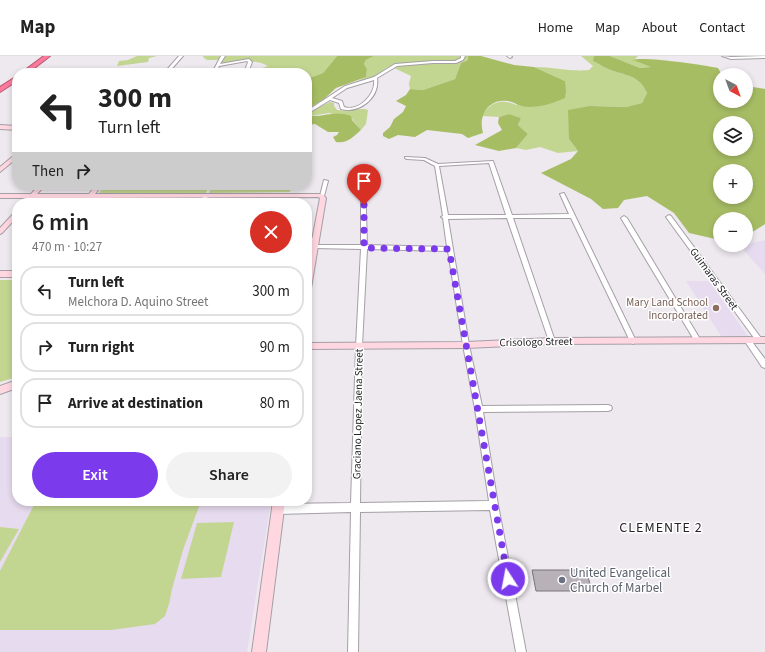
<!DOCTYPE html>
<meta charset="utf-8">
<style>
:root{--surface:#fff;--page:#f2f2f2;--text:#222;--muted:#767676;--line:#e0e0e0;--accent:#7c3aed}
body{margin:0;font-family:"Source Sans 3",sans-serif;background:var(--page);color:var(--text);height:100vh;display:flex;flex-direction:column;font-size:15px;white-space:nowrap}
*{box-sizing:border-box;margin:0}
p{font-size:13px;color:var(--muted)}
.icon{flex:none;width:22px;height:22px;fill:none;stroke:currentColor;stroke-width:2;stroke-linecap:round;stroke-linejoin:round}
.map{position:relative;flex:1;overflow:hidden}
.drawer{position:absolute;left:12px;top:142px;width:300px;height:308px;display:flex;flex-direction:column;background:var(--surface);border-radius:16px;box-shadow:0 2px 6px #0003}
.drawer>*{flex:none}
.top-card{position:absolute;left:12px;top:12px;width:300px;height:122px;border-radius:16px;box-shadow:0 2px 6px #0003;background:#fff;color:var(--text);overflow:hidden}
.needle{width:26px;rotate:139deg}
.controls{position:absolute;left:713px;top:12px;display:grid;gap:8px}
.controls a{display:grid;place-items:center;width:40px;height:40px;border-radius:50%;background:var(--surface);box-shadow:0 2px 6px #0003;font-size:20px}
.pin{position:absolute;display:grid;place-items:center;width:34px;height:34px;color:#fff;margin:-41px -17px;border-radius:50% 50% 50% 0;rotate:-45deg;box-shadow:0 0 4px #0007}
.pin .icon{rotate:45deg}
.me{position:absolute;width:44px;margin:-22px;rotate:349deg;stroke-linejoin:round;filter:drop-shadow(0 0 3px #0008)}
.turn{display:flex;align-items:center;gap:14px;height:84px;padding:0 20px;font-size:18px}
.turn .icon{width:52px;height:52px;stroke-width:2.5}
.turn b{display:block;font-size:28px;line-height:34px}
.then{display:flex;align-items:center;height:38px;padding:0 20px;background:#0003;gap:8px;font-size:15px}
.round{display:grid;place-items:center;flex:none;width:42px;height:42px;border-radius:21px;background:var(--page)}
.summary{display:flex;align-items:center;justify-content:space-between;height:68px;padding:0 20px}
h1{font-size:24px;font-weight:600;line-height:30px}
.cta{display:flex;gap:8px;margin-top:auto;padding:8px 20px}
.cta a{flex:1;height:46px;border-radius:24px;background:var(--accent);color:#fff;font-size:16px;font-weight:600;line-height:46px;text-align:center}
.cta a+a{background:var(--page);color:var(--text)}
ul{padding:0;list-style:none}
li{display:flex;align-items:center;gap:12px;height:50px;margin:0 8px 6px;padding:0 12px;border:2px solid var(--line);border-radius:16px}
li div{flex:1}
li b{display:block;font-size:15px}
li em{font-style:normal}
header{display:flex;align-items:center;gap:24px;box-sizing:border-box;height:56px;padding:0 20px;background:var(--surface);border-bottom:1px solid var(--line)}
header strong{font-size:19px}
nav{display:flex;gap:22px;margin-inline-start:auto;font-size:14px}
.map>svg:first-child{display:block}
.education{fill:#e7dbef}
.green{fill:#c3d691}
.forest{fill:#a7bd64;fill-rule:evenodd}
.building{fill:#b8b2b8;stroke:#79737a}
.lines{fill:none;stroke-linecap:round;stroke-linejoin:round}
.street-casing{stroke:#a59fa6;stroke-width:2}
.secondary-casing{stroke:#a59fa6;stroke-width:2}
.highway-casing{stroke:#b35c73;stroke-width:2}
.street{fill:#fff;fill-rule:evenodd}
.secondary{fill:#ffd7e1;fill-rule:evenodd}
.highway{fill:#fe799b;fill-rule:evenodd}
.route{stroke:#7c3aed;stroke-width:7;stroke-dasharray:0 12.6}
.education-dot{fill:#8d6e63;stroke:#fff;stroke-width:1.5}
.worship-dot{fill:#6b7280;stroke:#fff;stroke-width:1.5}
.labels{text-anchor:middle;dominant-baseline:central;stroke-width:3;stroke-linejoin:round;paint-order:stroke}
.street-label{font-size:11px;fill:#272528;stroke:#fff}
.education-label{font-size:11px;fill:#785e54;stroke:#fff;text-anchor:end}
.near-worship-label{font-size:13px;fill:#5b616d;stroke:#fff;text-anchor:start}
.near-neighbourhood-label{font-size:14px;letter-spacing:1px;fill:#272528;stroke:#fff}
</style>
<header>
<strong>Map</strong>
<nav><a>Home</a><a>Map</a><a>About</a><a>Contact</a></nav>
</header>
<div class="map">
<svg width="765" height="596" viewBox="0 0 765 596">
<rect width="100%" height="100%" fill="#eee8ef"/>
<!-- education -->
<path class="education" d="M765 184V218L740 190Z
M686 225H709L750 283H723Z
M0 381H17V445H271L247 596H0Z"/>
<!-- green -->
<path class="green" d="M137 0H157L149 2 148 6 117 10 119 5 128 4Z
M203 0H337L323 17 307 23V17H248L268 10C250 1 232 6 215 13L220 4H207L203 1Z
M374 0H468V4L461 7 455 23 423 34 410 33 409 27 411 20 394 12 403 9C390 6 384 15 373 21 369 23 363 24 357 25L366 21 367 13 364 8 366 4Z
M581 0H594V5C598 7 603 11 608 13 625 20 638 17 647 37L642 47 626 51 590 50 569 83 578 95 558 97 540 91 526 94 516 92 528 78 518 69 521 62 509 58 499 61 482 60C489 47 501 42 516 49L565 25 534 11C553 11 571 16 589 14L593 10Z
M610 0H638L634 4 652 11 640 12Z
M330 46 334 47V50L337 54C347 56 362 51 368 54L366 68 361 74 352 63 329 57 310 60 309 58 313 54Z
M104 129H209L206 137H99Z
M212 129H292L290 136 209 137Z
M0 224H17V321L0 326Z
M36 445H201L183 494 172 533 169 548 165 560 155 568 111 574H0V515Z
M234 466 221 521 181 523 197 467Z
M0 471 19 473 0 506Z"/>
<!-- forest -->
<path class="forest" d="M337 0H374L366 4 364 8 367 13 366 21 336 32 324 43 311 51 313 54 309 58 310 60C325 61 335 54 351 60L352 64 361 74C353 81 347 88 336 86L333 81 337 79 339 76H328L315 68 307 69V23L323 17Z
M468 0H481L514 9 534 11 565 25 566 35 565 42C554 47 541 51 529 51 520 51 514 46 508 45 488 42 478 60 483 77L468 82 462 78 427 74 415 81 398 79 389 83 383 80V77L390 71 394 63 403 56 406 50 396 45 406 39 410 33 423 34 455 23 461 7 468 4Z
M594 0H610L640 12 651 11 633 4C641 0 704 9 718 12L722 19H720V45H746V30L765 33V168L746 180V163H720V184L689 177 674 157 647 140 624 144 618 152 603 153 591 143 541 117 571 103 578 95 569 83 568 54 590 50 626 51 642 47 647 37C639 18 625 20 608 13 603 11 598 7 593 5ZM720 67H746V93H720ZM720 115H746V141H720Z
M509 58 521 62 518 69 528 78 516 92 499 95 475 89 502 74 498 67 499 61Z"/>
<!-- building -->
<path class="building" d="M532 514H586L592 535H536Z"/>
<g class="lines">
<defs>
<path id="street" d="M179 0H183L168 17H164Z
M221 0H225L220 8 249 3 252 6 248 17H244L248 6 247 5 219 10 216 17H212Z
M461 0H465L463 4 456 7H433L397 10 377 22C380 42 359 58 341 53L339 47 330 44 307 58V55L345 30 374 21 395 8 433 5H455L461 2ZM374 24C376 38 359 56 344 51L342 45 332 42 347 32Z
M507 0H511L512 1 510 2Z
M722 0 731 1 765 0V2L731 3Z
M106 14 107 16 99 17 100 16Z
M405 101 425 102 438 108 493 105 512 159 569 158 560 138 564 137 636 285 633 288 630 285 571 162H513L555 285 552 288 549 285 507 162 448 163 469 289 482 350 608 349 611 350 612 352 611 354 608 355 483 356 498 449 526 596H516L490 454 360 456 358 596H348L351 456 278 458 275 456 273 453 275 450 278 448 351 447 356 290 361 193 314 192 311 190 312 189H361V120L363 119 365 120 367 189 447 191 443 162 441 161 443 160 435 110 424 104 407 103 405 102ZM489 107 506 159H448L439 110ZM367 193 448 195 463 289 475 353 489 445 360 447 362 290Z
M324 124 328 125 324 140 322 141 320 140Z
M204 138 208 139 206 147H200Z
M669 159 671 160 761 282 762 284 761 286H757L666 161Z
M624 160 627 162 700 283 701 285 700 287H696L621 162Z
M307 182H315L318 184 315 186H307Z
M748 282 750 283 765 303V312L762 311 746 287 745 285Z"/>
<path id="secondary" d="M0 69 17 70V74L0 73Z
M17 97V102L0 116V111Z
M39 129H45L37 138H89L96 129H102L95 138H322L326 142 311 232 307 235V211L320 142 318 141 92 142 88 147H82L86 142H34L29 147H23L27 142H0V138H31Z
M17 155V161L2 177 0 178V172L15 156Z
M0 215H17V221H0Z
M765 281V287L552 288 466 292 307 293V287L466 286 552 282Z
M17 324V332L0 338V330Z
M273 445H285L266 596H252Z"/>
<path id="highway" d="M44 0H50L28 17H21Z
M17 20V25L0 36V31Z"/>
</defs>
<!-- street casing -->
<use href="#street" class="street-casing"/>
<!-- secondary casing -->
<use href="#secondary" class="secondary-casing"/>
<!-- highway casing -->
<use href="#highway" class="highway-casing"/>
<!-- street -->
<use href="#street" class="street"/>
<!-- secondary -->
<use href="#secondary" class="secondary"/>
<!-- highway -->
<use href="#highway" class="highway"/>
</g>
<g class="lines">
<!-- route -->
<path class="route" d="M364 149V192L449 193 508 523"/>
</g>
<!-- markers -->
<circle class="education-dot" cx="716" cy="252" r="4"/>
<circle class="worship-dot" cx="562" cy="524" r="4"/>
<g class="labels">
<!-- street labels -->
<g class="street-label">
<text transform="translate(714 223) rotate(54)">Guimaras Street</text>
<text transform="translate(536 286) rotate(-1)">Crisologo Street</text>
<text transform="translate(358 358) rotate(-89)">Graciano Lopez Jaena Street</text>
</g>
<!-- education labels -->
<g class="education-label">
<text x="708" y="246">Mary Land School<tspan x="708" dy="13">Incorporated</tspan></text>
</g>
<!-- near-worship labels -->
<g class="near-worship-label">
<text x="570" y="517">United Evangelical<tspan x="570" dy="15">Church of Marbel</tspan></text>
</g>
<!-- near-neighbourhood labels -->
<g class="near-neighbourhood-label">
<text x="661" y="472">CLEMENTE 2</text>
</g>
</g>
</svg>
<div class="controls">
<a><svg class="needle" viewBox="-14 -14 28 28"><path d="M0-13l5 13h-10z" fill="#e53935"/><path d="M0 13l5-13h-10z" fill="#767676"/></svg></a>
<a><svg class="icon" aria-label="layers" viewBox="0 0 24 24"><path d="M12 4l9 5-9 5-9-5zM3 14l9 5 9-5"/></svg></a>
<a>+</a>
<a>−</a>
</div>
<div class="pin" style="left:364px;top:149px;background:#d93025"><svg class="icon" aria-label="arrive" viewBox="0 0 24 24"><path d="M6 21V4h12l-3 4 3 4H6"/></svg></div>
<svg class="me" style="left:508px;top:523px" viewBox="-20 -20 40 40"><circle r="17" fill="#7c3aed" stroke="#fff" stroke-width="3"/><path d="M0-11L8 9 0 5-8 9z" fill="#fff"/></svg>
<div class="top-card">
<div class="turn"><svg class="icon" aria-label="left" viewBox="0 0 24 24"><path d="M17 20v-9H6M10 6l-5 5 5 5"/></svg><div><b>300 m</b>Turn left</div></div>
<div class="then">Then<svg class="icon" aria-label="right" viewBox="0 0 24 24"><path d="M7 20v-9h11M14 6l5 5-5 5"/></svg></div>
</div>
<section class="drawer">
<div class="summary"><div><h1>6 min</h1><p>470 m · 10:27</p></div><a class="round" style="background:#d93025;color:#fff"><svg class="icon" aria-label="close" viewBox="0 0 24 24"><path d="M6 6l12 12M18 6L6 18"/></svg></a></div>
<ul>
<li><svg class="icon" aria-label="left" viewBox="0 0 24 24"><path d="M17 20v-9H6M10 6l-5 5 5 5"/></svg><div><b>Turn left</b><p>Melchora D. Aquino Street</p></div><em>300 m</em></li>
<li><svg class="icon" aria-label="right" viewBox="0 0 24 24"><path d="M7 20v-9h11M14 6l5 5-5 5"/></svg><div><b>Turn right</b></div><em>90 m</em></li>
<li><svg class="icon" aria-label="arrive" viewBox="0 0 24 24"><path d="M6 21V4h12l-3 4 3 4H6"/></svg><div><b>Arrive at destination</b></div><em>80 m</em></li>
</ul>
<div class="cta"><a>Exit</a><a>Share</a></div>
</section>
</div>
